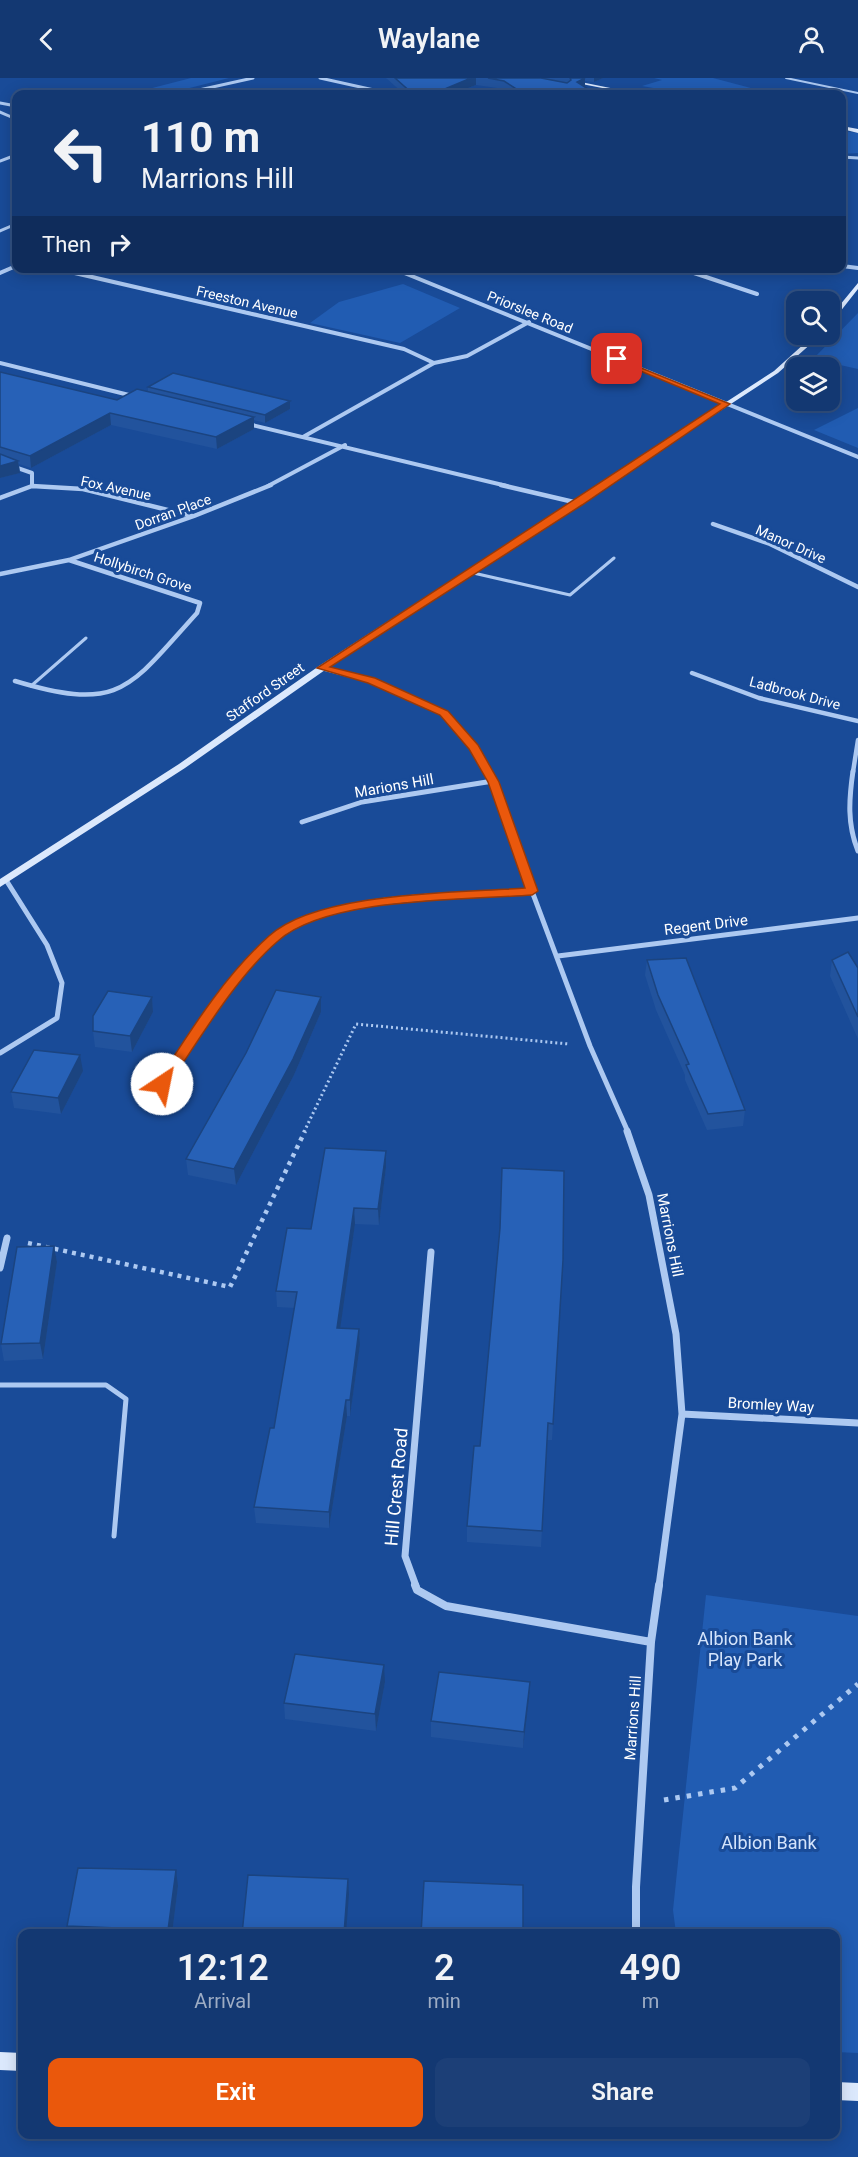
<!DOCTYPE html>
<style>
:root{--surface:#133872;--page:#1c3f77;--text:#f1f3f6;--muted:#9dacc4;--line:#325284;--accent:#ea580c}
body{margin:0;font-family:Roboto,sans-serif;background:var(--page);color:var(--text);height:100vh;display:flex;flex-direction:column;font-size:22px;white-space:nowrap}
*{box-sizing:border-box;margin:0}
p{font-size:20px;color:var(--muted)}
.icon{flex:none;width:33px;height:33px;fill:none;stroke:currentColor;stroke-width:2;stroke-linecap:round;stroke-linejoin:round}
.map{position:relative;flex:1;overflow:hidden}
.sheet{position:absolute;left:18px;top:1851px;width:822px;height:210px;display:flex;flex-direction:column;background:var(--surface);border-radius:12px;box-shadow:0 3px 15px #0003,0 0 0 2px var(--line)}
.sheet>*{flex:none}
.hud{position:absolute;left:12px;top:12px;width:834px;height:183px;border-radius:12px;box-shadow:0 3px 15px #0003,0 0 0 2px var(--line);background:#133872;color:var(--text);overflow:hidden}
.fabs{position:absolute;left:786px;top:213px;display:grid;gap:12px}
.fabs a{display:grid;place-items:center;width:54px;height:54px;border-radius:12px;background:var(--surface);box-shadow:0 3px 15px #0003,0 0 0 2px var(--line);font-size:30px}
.pin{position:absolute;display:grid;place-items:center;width:51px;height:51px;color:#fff;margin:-26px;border-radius:12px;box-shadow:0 3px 9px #0006}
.me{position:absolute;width:66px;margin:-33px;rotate:34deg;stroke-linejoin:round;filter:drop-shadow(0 0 4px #0008)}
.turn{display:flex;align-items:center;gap:21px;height:126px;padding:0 30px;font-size:27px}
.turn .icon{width:78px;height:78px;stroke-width:2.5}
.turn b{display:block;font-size:42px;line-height:51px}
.then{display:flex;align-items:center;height:57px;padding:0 30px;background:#0003;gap:12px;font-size:22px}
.eta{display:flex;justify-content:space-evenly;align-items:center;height:102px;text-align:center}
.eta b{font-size:36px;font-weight:600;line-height:42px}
.button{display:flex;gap:12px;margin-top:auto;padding:12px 30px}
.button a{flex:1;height:69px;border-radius:12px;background:var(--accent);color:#fff;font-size:24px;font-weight:600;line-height:69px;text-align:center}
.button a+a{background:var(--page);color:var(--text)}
header{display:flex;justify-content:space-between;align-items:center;height:78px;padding:0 30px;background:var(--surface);font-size:27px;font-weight:600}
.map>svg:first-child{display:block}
.green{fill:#215cb2}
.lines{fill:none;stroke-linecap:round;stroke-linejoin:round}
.path-far2{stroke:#adc9f1;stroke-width:3;stroke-dasharray:2 3;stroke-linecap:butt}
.path-far1{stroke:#adc9f1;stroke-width:4.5;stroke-dasharray:4 5;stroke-linecap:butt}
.path{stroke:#adc9f1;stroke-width:5;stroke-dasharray:4.5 7;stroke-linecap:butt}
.lane-far2{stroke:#adc9f1;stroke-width:2}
.lane-far1{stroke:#adc9f1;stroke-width:3}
.lane{stroke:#adc9f1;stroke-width:5}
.street-far5{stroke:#adc9f1;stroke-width:3}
.street-far4{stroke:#adc9f1;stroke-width:4}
.street-far3{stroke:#adc9f1;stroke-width:4.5}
.street-far2{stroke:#adc9f1;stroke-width:5}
.street-far1{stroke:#adc9f1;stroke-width:7}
.street{stroke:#adc9f1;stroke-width:8}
.secondary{fill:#dbe8fc;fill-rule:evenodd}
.wall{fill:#22539d}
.shaded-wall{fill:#1b4480}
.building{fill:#2761b7;stroke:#1b4480;stroke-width:1.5}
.route{fill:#ea580c;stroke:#983908;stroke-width:1.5}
.labels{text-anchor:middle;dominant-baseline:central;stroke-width:6;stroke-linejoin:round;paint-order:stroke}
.far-street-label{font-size:14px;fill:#fff;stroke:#194b98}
.street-label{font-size:15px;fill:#fff;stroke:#194b98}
.near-street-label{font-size:18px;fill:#fff;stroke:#194b98}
.near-park-label{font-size:18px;fill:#d4e4fc;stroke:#194b98}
</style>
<header><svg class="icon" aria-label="back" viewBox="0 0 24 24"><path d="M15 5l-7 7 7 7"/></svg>Waylane<svg class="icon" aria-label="person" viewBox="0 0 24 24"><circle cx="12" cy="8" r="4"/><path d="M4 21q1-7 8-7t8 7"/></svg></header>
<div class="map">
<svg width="858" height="2079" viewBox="0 0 858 2079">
<rect width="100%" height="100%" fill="#194b98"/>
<!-- green -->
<path class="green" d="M191 0H229L166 16H129Z
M654 0H713L773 16H687L642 8 662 2Z
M842 53 858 55V75L842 76Z
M403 206 460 230 400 265 310 245 339 224Z
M858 235V291L813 281Z
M858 330V370L814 352Z
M706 1517 858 1538V1975L836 1974V1856L676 1855 673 1832Z"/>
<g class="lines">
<!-- path-far2 -->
<path class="path-far2" d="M304 1054 356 946 569 966"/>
<!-- path-far1 -->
<path class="path-far1" d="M28 1165 230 1209 305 1053"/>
<!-- path -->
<path class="path" d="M664 1722 735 1710 858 1606"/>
<!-- lane-far2 -->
<path class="lane-far2" d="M786 0 858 15"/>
<!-- lane-far1 -->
<path class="lane-far1" d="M469 494 570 517 614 480
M31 608 86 560"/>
<!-- lane -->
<path class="lane" d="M0 1307H106L126 1321 114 1458"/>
<!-- street-far5 -->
<path class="street-far5" d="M320 0 392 16
M181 16 253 0
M0 25 16 28
M0 34 16 41
M842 79 858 80
M0 83 16 77
M0 153 16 146"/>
<!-- street-far4 -->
<path class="street-far4" d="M842 188 858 190
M53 190 404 271 434 285
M392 190 858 379
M679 190 757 216
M0 195 16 188
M0 285 133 318
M248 346 507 408
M303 359 434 285 467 278 529 244
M0 384 32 395V408
M268 408 345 367"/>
<!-- street-far3 -->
<path class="street-far3" d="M501 407 578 425
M0 420 32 408 83 411 192 438
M713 446 770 466 858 509
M0 496 69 482 194 438 271 407
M322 590 372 603 444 635 474 670 488 694
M692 595 759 620 858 643
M15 603C121 635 129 610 197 535L200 525 69 482
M853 694 858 662"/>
<!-- street-far2 -->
<path class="street-far2" d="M487 693 590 968 628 1054
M853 693C849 721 847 746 858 773
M302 744 362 724 493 703
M558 878 858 840
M0 975 57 940 62 905 47 867 6 802
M163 1006C194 959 228 894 273 860 333 814 458 817 532 813"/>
<!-- street-far1 -->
<path class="street-far1" d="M627 1053 649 1117 676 1256 682 1336 659 1508
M0 1190 7 1160
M682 1336 858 1345
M416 1508 405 1478 431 1174"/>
<!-- street -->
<path class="street" d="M415 1507 417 1512 446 1528 651 1564
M636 1856V1809L651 1564 659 1507"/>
<!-- secondary -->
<path class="secondary" d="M551 0H561L640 16H633Z
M842 48 858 51V55L842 51Z
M858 205V211L832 244 830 245V239Z
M815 256H822L778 295 325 592 185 690 0 809V801L179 686 319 588 774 293Z
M0 1974 22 1975V1993L0 1992Z
M836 2004 858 2005V2023L836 2022Z"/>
</g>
<!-- wall -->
<path class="wall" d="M386 0H603L594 4 585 3V9L596 16H512L504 11 476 7 452 16H404Z
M0 294 117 322 148 314V309L290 323V331L265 345 254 342V351L217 371 111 347 31 390 19 386 20 395 0 400Z
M647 882 745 1032 743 1048 707 1052 685 1002V997L656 932 645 897Z
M832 882 858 890V961L830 898Z
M152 919 153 934 132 974 95 969 93 953Z
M321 919V934L294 997 236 1107 188 1097 186 1081Z
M83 993 61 1036 14 1030 11 1014Z
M386 1089 379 1147 355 1146 340 1250 359 1251 360 1267 350 1338H347L329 1450 256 1445 254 1429 274 1350 295 1230 277 1229 276 1213 311 1151Z
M54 1168 57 1184 43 1281 4 1283 1 1266Z
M563 1182 552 1362H547L541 1469 467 1464V1448L480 1368Z
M385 1604 376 1653 285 1641 284 1625Z
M530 1604 529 1620 523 1670 431 1659V1643Z
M178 1808 172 1856H68L67 1848Z"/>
<!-- shaded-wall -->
<path class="shaded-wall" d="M471 0H476V7L452 16H440V13Z
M585 0V9L577 4Z
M594 0H603L594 4Z
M434 12V16H418Z
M290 323V331L265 345V337Z
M110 335 111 347 31 390 30 378Z
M254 339V351L217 371 216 359Z
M18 383 20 395 0 400V388Z
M152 919 153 934 132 974 130 958Z
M321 919V934L294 997 236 1107 234 1091Z
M80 977 83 993 61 1036 58 1020Z
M386 1073V1089L379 1147 378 1131Z
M354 1130 355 1146 338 1266 337 1250Z
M54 1168 57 1184 43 1281 40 1265Z
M359 1251 360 1267 350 1338V1322Z
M346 1322 347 1338 329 1450V1434Z
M384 1587 385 1604 376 1653 375 1636Z
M530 1604 529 1620 523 1670 524 1654Z
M176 1792 178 1808 172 1856H168V1852Z
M348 1801 349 1816 346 1856H344Z"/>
<!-- building -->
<path class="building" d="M395 0H471L440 13 434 12 418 16H413Z
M488 0H541L567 5 571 2 570 0H585L577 4 596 16H524L504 3Z
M0 294 117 322 137 311 254 339 216 359 110 335 30 378 0 369Z
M173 295 290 323 265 337 148 309Z
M0 376 18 383 0 388Z
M848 874 858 890V939L832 882Z
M686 880 745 1032 708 1036 686 987 689 986 658 917 647 882Z
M276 912 321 919 293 981 234 1091 186 1081 246 975Z
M108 913 152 919 130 958 93 953V938Z
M34 972 80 977 58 1020 11 1014Z
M325 1070 386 1073 378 1131 354 1130 337 1250 359 1251 350 1322H346L329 1434 254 1429 270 1350H274L297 1214 276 1213 287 1150 311 1151Z
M502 1090 564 1093 563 1182 553 1346 548 1345 542 1453 467 1448 474 1368H480L500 1150Z
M54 1168 40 1265 1 1266 17 1169Z
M295 1576 384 1587 375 1636 284 1625Z
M439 1594 530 1604 524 1654 431 1643Z
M78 1790 176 1792 168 1852 67 1848Z
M248 1797 348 1801 344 1856H242Z
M424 1803 523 1807V1856H421Z"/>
<!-- route -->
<path class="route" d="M614 279 730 326 582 427 330 589 375 600 448 633 478 667 499 704 538 813 532 817C466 822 327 819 278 863 236 899 199 962 167 1009H158L156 1006C189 955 223 899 269 858 318 813 459 815 525 810L488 704 469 671 440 637 368 605 317 590 720 326 614 282Z"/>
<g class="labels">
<!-- far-street labels -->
<g class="far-street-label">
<text transform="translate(247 224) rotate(13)">Freeston Avenue</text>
<text transform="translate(530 234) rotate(22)">Priorslee Road</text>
<text transform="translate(116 410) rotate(12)">Fox Avenue</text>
<text transform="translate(173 434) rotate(-20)">Dorran Place</text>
<text transform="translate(791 466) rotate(24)">Manor Drive</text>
<text transform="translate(143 494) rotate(18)">Hollybirch Grove</text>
<text transform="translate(265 614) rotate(-35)">Stafford Street</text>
<text transform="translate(795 615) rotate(15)">Ladbrook Drive</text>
</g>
<!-- street labels -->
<g class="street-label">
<text transform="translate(394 708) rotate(-10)">Marions Hill</text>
<text transform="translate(706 847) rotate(-7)">Regent Drive</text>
<text transform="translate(670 1157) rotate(79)">Marrions Hill</text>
<text transform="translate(771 1327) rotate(3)">Bromley Way</text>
<text transform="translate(633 1640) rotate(-86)">Marrions Hill</text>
</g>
<!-- near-street labels -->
<g class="near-street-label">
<text transform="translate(396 1409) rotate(-85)">Hill Crest Road</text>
</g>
<!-- near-park labels -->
<g class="near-park-label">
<text x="745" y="1560">Albion Bank<tspan x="745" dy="21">Play Park</tspan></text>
<text x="769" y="1764">Albion Bank</text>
</g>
</g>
</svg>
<div class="fabs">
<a><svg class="icon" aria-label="search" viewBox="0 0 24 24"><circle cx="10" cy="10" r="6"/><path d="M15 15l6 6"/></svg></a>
<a><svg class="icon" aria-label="layers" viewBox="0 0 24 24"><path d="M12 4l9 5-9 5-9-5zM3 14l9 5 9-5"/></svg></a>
</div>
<div class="pin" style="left:617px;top:281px;background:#d93025"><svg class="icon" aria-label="arrive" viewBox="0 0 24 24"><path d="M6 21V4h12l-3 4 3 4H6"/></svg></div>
<svg class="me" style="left:162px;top:1006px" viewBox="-20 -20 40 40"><circle r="19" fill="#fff"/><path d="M0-13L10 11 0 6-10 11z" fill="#ea580c"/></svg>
<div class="hud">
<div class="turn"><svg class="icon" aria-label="left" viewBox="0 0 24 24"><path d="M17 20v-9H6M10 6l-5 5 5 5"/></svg><div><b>110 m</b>Marrions Hill</div></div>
<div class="then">Then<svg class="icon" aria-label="right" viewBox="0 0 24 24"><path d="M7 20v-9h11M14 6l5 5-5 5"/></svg></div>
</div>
<section class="sheet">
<div class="eta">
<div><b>12:12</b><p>Arrival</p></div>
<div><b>2</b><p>min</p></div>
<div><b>490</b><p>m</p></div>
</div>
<div class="button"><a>Exit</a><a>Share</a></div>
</section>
</div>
